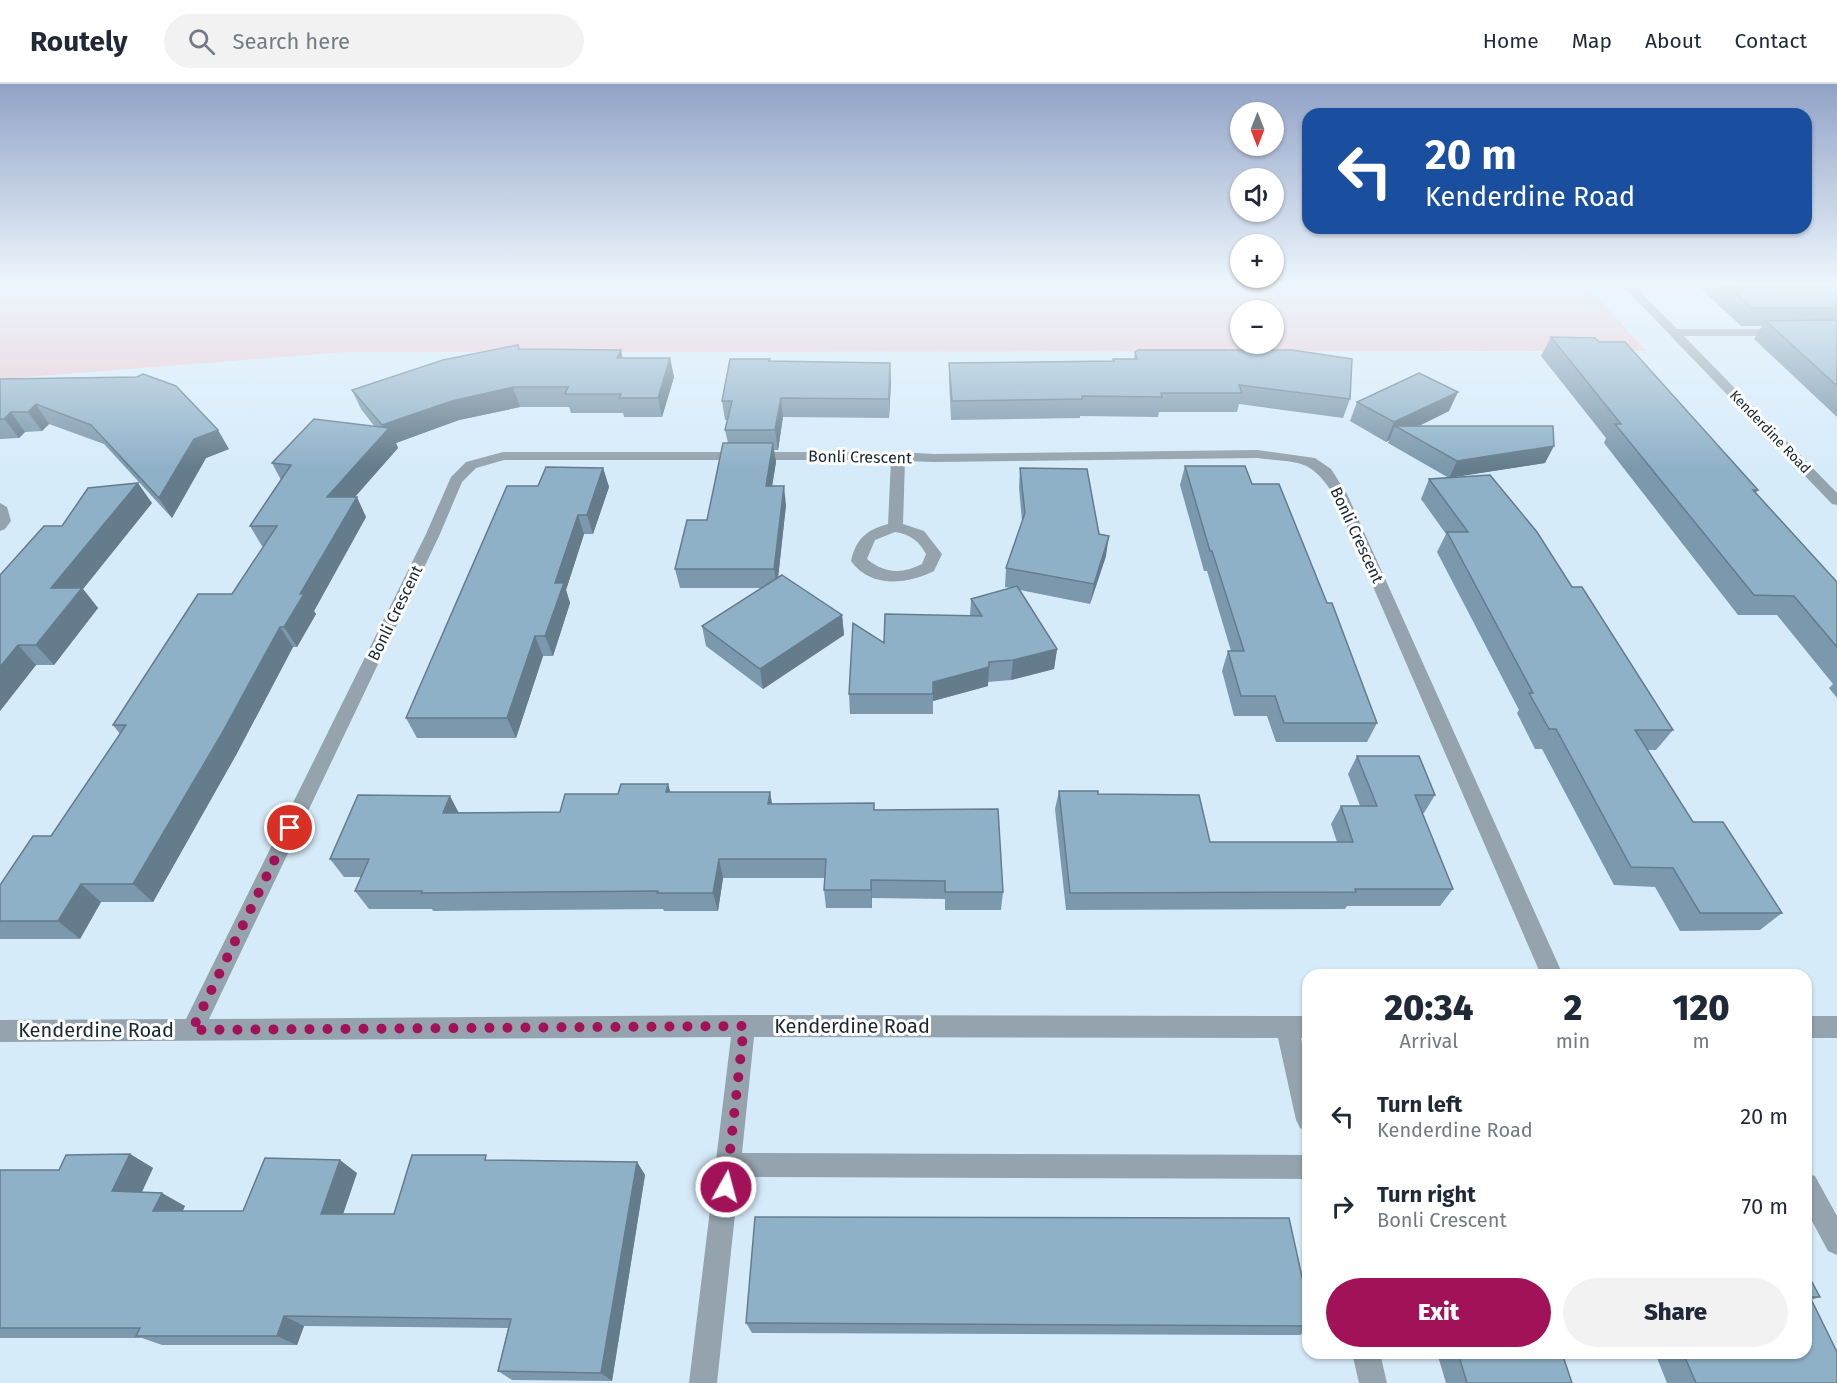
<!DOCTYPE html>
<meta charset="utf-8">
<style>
:root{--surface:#fff;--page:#f2f2f3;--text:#1f2937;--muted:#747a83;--line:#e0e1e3;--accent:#a21258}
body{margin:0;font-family:"Fira Sans",sans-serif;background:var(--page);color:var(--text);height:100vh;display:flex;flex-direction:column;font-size:22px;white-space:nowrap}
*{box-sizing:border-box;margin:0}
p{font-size:20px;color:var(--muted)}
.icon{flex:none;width:33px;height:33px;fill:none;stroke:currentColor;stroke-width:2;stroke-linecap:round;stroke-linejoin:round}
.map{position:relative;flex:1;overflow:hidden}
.side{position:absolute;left:1302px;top:885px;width:510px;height:390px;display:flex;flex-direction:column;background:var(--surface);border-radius:18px;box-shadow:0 2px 4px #0004}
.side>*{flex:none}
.guide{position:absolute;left:1302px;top:24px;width:510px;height:126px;border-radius:18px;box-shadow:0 2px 4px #0004;background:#1a4fa0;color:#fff;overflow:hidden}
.needle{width:39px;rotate:180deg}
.buttons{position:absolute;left:1230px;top:18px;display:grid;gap:12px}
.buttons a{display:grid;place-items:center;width:54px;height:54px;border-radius:50%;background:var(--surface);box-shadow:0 2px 4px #0004;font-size:30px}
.pin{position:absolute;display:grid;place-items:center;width:51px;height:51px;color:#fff;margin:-26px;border:3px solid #fff;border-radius:50%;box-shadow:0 2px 6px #0007}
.me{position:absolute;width:66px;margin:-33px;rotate:7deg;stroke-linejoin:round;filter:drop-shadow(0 0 4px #0008)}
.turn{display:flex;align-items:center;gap:21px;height:126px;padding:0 24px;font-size:27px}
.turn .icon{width:78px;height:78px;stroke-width:2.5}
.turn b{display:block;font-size:42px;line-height:51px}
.eta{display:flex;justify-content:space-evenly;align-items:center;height:102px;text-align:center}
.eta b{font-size:36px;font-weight:800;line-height:42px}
.cta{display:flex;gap:12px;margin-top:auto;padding:12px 24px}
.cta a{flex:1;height:69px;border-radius:36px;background:var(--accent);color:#fff;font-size:24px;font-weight:800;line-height:69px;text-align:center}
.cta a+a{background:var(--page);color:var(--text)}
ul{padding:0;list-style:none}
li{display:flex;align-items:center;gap:18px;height:90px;padding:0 24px}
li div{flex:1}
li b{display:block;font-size:22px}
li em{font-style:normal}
header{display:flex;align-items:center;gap:36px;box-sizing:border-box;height:84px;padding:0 30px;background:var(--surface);border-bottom:2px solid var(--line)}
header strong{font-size:28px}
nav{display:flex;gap:33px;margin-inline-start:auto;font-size:21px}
.search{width:420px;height:54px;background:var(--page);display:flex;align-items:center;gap:15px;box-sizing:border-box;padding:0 21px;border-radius:33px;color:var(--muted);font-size:22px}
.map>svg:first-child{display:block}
.green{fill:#e9c9d2;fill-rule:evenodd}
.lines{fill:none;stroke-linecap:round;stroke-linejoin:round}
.minor{fill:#94a3ad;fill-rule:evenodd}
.wall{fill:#7b98ac}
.shaded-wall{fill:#647c8c}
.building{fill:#8fb1c8;stroke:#647c8c;stroke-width:1.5}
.route{stroke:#a21258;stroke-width:10;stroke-dasharray:0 18}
.labels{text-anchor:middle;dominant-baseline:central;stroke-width:6;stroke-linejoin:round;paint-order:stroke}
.far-street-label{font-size:14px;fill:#18262f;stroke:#fff}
.street-label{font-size:16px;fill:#18262f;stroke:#fff}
.near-street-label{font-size:20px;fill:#18262f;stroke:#fff}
</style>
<header>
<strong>Routely</strong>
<div class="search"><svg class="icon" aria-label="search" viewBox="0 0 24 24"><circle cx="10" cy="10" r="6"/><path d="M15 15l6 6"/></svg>Search here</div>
<nav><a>Home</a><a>Map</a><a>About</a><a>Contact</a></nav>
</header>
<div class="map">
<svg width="1837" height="1299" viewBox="0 0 1837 1299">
<rect width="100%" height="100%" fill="#d6ebfa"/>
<!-- green -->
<path class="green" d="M0 201H1587L1646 267 346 268 0 295ZM1240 226H1274V260H1240Z"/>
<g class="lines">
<!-- minor -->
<path class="minor" d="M1622 201H1634L1677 245H1787L1789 248 1783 252H1684L1837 409V421L1832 420Z
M1257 366 1315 374 1331 385 1347 410 1563 891H1541L1333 410C1310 373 1297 379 1257 374L934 378 905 377 903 440 924 447 942 470 934 487C908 500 871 505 851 477 856 455 866 446 888 440L891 376H504L476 384 462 398 440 450 209 935 744 931 1308 932V954H1301L1308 985V1048L1300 1044 1296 1036 1278 954 754 953 742 1069 1308 1071V1095L739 1093 717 1299H689L731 953 0 958V936L186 935 426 450 451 393 466 378 503 368H898L934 370ZM895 448C910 450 919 457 926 470L922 480C902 490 885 490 867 475L875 456Z
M0 419 7 423 11 437 5 445 0 447Z
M1806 932H1837V954H1806Z
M1806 1089 1815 1092 1837 1132V1171L1828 1167 1806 1126Z
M1352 1269H1380L1387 1299H1359Z"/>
</g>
<!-- wall -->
<path class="wall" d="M1697 201H1837V333L1754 255 1762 242H1741Z
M1551 253 1599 258 1758 406 1756 409 1837 498V614L1829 604 1833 600 1777 531H1738L1604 359 1606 354 1541 272Z
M519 265 622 274H670L674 293 662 333H624L623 329H571L569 323H520L459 336 396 359 398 364 355 413 366 433 314 527 316 530 297 563H293L236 671 153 818H101L80 855H0V801L51 752 120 650 113 641 232 510 264 462H262L250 442 281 396 272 379 375 343 361 325 352 306Z
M1135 268 1350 315 1343 334 1239 320 1237 328H1159L1158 333 1080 332V334L951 336 949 298V279L1113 277V275H1134Z
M770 275V277L891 298 889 334 783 333 778 366H774L776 378 772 402 786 421 778 493 842 531 844 551 763 605 706 562 702 542 761 504H680L675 485 707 436 728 359 725 346 728 336H725L722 317Z
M0 295 229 365 206 374 172 434 104 360 49 340 42 347 25 348 19 354 0 355Z
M1357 318 1449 327 1419 342 1545 379 1452 393 1572 503 1673 646 1656 666H1647L1693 738 1782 829 1760 846 1680 847 1655 803 1614 801 1542 665H1535L1517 629 1519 626 1437 468 1446 450 1421 415 1429 395 1449 394 1388 359 1389 356 1386 358 1350 337Z
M1185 382 1252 400 1377 639 1367 658H1276L1267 632H1234L1222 587 1228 567H1231L1207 487H1204L1180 401Z
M603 384 609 403 593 450H584L566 506 570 519 553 572H543L516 654H417L406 634Z
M1020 384 1099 450 1106 472 1090 520 1020 506 1057 565 1054 585 1011 596 988 598V602L933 617V630H850L849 610 884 559 970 532 971 515 1010 504 1005 503 1006 484 1022 437 1019 404Z
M152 419 83 505 98 524 54 581H36L0 627V491L62 442Z
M1357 672 1435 711 1424 729H1422L1453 805 1440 822H1347L1345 825 1066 826 1055 725 1059 707 1098 710 1210 758H1337L1331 740 1341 722H1360L1348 690Z
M671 708H770L772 720 874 726 1003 808 1001 826H945V815L872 814V824H826L824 806 825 794H723L718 827H664L663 825 433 827 432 825H369L355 807 361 793H344L330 775 459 729 560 728 618 710Z
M130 1070 153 1084 142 1108 185 1122 182 1127H243L357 1089 343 1130H394L490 1076 637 1078 645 1091 612 1297 512 1296 498 1287 508 1244 304 1242 297 1261H162L142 1254H0V1086H59Z
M1806 1187 1820 1213 1811 1216 1837 1299H1667L1655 1269H1806Z
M1308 1220V1245L1300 1251 752 1249 746 1239Z
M1437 1269H1562L1572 1299H1446Z"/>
<!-- shaded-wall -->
<path class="shaded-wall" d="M621 266 625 284 617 274Z
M670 274 674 293 662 333 658 314Z
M890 279 891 298 889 334V315Z
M513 303 520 323 459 336 396 359 398 364 337 433 327 413 385 348 382 341 452 317Z
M1458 308 1449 327 1406 348 1395 342 1389 356 1386 358 1394 338Z
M781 314 783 333 778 366 775 346Z
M36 320 49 340 42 347 28 328Z
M11 328 25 348 19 354 4 335Z
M218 346 229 365 206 374 172 434 159 414 194 355Z
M773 359 776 378 769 421 766 402Z
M1554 362 1545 379 1449 394 1457 377Z
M603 384 609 403 593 450 587 431Z
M138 399 152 419 83 505 98 524 54 581 36 561 51 504Z
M784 402 786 421 777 504 774 485Z
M357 413 366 433 314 527 316 530 297 563 284 543 300 510Z
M578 431 584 450 566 506 570 519 553 572 545 552 555 499Z
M1109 452 1106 472 1090 520 1094 500Z
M842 531 844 551 763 605 760 585Z
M280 543 293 563 236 671 153 818 133 800Z
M535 552 543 572 516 654 507 634Z
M18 561 36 581 0 627V583Z
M1057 565 1054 585 1011 596 1013 576Z
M989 583 988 602 933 617V598Z
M668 700 674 719 666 708Z
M770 708 773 727 768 720Z
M450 712 460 731 443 729Z
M719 775 723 794 718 827 713 809Z
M871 796 872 814V824L871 806Z
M81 800 101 818 80 855 58 837Z
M130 1070 153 1084 136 1120 112 1107Z
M340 1076 357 1089 339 1142 321 1130Z
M637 1078 645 1091 612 1297 601 1289Z
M162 1109 185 1122 177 1140 153 1127Z
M284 1232 304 1242 297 1261 277 1252Z"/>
<!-- building -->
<path class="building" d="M1727 201H1837V224H1752Z
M1837 236V302L1766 237Z
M1551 253 1595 254 1599 258H1625L1758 406H1753L1837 498V563L1794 512 1754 511 1615 340H1621Z
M518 261 519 265 621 266 617 274H670L658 314H619L621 310H565L568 303H513L452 317 382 341 352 306 443 276Z
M1138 266H1292L1352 275 1350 315 1239 301 1242 309H1161L1162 313 1082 312V315L952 317 949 279 1114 277 1113 275H1137L1135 268Z
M730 275H770L769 277 890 279 889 315 781 314 775 346H725L732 317H722Z
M1419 289 1458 308 1394 338 1357 318Z
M143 290 176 302 218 346 194 355 159 414 91 341 36 320 28 328H11L4 335H0V295L137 293Z
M314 335 389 344 327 413H357L300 510H304L284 543H280L221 651 133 800H81L58 837H0V801L33 752H51L126 641H113L198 510H232L277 442H250L291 381 272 379Z
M1395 342H1553L1554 362 1457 377Z
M723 359H773L766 402H784L774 485H675L687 436H707Z
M1185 382H1245L1252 400H1279L1327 519H1332L1377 639H1284L1275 612H1241L1228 567H1244L1212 467H1210Z
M546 383 603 384 587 431H578L555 499H564L545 552H535L507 634H406L507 402H538Z
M1020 384 1087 385 1099 450 1109 452 1094 500 1006 484 1025 429Z
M1490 391 1537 448 1572 503H1582L1673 646H1635L1693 738H1723L1782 829H1700L1673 784 1631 783 1556 645H1549L1529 609H1533L1447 448H1468L1429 395Z
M138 399 51 504H82L36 561H18L0 583V491L44 442H62L88 404Z
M782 491 842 531 760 585 702 542Z
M1017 502 1057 565 1013 576 989 578V583L933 598V610H849L853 539 884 559 885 530 982 532 971 515Z
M1357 672H1419L1435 711H1415L1453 805H1355L1356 808 1070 809 1059 707H1098V710L1199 711 1210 758H1353L1341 722H1377Z
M621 700H668L666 708H770L768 720 874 719V726L998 725 1003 808H945V797L871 796V806H824L826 775H719L713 809H657L658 807 421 809 422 807H355L369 775H330L358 711 450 712 443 729 560 728 565 710H618Z
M130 1070 112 1107 162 1109 153 1127H243L265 1074 340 1076 321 1130H394L412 1071H486L485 1076 637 1078 601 1289 498 1287 511 1235 284 1232 277 1252H136L140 1244H0V1086H59L66 1071Z
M755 1133 1289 1134 1308 1220V1242L746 1239Z
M1806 1187 1820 1213H1810L1837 1268V1299H1696L1683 1269H1806Z
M1458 1269H1562L1572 1299H1467Z"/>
<!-- sky -->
<linearGradient id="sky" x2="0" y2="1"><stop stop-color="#91a2c6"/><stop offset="0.52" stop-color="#edf6fd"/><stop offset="1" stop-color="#edf6fd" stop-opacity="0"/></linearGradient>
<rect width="1837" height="383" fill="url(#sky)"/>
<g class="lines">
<!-- route -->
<path class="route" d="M290 744 192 946 744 942 726 1103"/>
</g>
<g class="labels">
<!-- far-street labels -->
<g class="far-street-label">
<text transform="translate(1770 348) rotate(46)">Kenderdine Road</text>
</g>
<!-- street labels -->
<g class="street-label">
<text transform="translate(860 373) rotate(1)">Bonli Crescent</text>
<text transform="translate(1357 451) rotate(65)">Bonli Crescent</text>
<text transform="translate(395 529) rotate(-64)">Bonli Crescent</text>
</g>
<!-- near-street labels -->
<g class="near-street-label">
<text x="852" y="942">Kenderdine Road</text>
<text x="96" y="946">Kenderdine Road</text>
</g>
</g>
</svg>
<div class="buttons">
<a><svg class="needle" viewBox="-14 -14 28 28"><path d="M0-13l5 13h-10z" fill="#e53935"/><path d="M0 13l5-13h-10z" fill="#747a83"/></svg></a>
<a><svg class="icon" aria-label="sound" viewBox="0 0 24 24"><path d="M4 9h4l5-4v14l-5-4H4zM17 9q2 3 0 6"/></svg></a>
<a>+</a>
<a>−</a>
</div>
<div class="pin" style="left:290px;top:744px;background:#d93025"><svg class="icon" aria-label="arrive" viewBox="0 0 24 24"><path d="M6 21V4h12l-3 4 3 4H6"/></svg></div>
<svg class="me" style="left:726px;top:1103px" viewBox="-20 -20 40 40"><circle r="17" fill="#a21258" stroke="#fff" stroke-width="3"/><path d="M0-11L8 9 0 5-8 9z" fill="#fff"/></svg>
<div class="guide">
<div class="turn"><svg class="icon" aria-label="left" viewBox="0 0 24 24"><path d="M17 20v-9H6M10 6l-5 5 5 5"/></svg><div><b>20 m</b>Kenderdine Road</div></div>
</div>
<section class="side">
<div class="eta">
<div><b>20:34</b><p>Arrival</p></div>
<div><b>2</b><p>min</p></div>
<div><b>120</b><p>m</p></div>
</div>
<ul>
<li><svg class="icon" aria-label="left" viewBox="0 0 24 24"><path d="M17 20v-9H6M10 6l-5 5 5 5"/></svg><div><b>Turn left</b><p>Kenderdine Road</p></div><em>20 m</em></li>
<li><svg class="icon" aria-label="right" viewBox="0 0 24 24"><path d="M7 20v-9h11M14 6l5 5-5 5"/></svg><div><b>Turn right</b><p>Bonli Crescent</p></div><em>70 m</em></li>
</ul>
<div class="cta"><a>Exit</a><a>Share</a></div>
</section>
</div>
